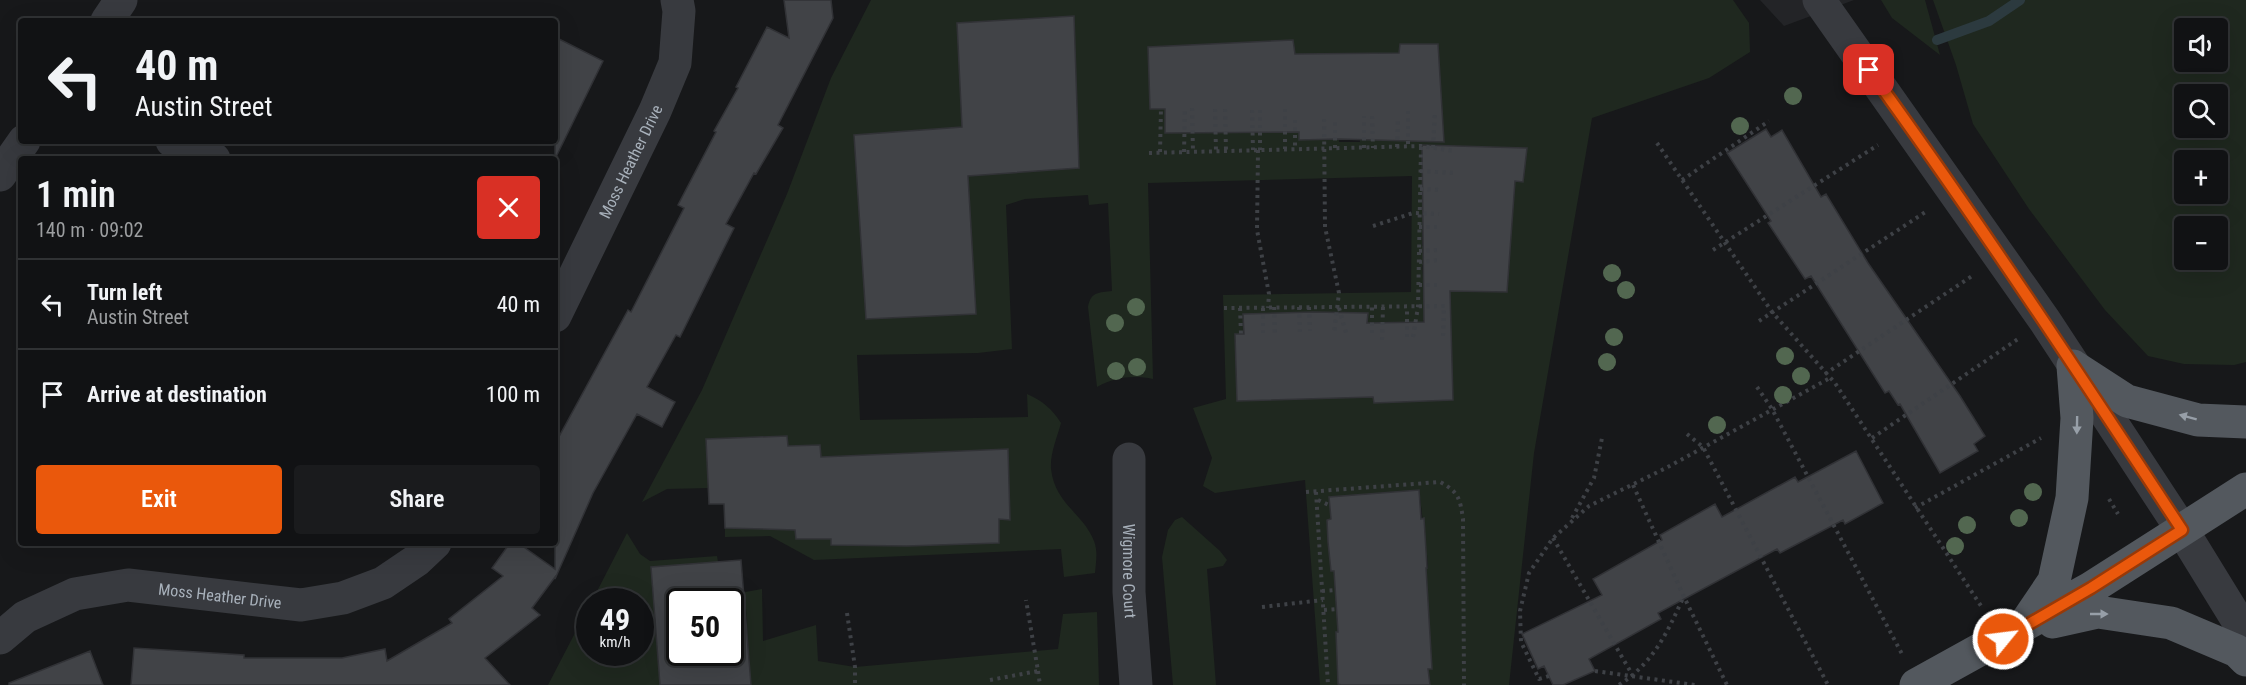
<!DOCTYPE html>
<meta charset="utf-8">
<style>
:root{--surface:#111214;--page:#1a1b1d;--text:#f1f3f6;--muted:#9c9ea0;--line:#303234;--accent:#ea580c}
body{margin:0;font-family:"Roboto Condensed",sans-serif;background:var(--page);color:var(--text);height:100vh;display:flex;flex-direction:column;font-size:22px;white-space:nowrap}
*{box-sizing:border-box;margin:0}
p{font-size:20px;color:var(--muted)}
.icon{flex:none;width:33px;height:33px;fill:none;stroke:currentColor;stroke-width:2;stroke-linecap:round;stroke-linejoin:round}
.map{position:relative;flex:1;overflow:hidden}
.side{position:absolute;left:18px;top:156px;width:540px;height:390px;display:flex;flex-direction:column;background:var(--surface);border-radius:6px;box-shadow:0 6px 24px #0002,0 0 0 2px var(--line)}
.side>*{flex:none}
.hud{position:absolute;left:18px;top:18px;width:540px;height:126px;border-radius:6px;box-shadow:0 6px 24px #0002,0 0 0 2px var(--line);background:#111214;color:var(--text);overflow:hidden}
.fabs{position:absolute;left:2174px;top:18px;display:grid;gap:12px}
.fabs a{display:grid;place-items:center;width:54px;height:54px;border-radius:6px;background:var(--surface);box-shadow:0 6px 24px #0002,0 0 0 2px var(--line);font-size:30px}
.speed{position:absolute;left:576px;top:588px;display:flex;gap:12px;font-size:30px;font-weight:700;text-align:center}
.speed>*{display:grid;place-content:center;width:78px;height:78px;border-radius:50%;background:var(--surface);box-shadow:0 6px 24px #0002,0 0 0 2px var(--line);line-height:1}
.speed small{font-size:15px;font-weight:400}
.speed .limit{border:3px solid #111;border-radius:9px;background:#fff;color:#111}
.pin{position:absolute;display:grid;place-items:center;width:51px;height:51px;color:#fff;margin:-26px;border-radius:12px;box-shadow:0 3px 9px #0006}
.me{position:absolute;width:66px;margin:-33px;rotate:61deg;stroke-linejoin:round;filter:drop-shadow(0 0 4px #0008)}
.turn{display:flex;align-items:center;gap:21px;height:126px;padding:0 18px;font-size:27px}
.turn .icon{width:78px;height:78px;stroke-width:2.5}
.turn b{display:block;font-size:42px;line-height:51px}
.round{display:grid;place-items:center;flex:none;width:63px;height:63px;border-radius:6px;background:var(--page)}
.summary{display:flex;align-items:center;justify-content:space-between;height:102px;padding:0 18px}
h1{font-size:36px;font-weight:600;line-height:45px}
.primary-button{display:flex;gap:12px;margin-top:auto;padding:12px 18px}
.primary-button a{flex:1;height:69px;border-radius:6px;background:var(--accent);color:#fff;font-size:24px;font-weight:600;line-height:69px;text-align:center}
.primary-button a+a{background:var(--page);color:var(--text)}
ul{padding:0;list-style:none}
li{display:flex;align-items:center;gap:18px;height:90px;padding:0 18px;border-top:2px solid var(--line)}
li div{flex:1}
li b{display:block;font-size:22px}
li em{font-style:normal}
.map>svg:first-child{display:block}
.built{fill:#232427}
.green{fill:#1f281f;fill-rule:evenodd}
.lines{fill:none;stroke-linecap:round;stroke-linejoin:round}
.stream{stroke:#2c3a3f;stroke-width:10}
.building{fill:#414347;stroke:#313236;stroke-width:1.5;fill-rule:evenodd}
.path{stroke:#3e4146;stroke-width:4;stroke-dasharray:3 4.5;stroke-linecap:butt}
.minor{stroke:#383a3f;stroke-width:33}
.major{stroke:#53585e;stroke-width:33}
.tree{fill:#526750}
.oneway{fill:#979fa8}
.route-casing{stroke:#983908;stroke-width:15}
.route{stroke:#ea580c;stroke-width:10}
.labels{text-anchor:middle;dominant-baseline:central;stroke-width:4.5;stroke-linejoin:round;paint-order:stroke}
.street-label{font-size:16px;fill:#a8b1bb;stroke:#121315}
</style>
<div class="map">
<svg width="2246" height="685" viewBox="0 0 2246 685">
<rect width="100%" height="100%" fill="#17181a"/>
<!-- built -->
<path class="built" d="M1760 0H1854L1784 26Z"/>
<!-- green -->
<path class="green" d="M871 0H1733L1749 23 1750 52 1709 78 1592 118 1534 453 1509 685H1430L1428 669 1432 668 1423 568H1428L1427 555H1423L1425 537 1419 490 1329 497 1331 519 1327 520 1335 571 1341 685H1320L1305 480 1215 493 1203 486 1212 458 1193 408 1226 399 1223 295 1411 292 1412 176 1148 183 1153 379C1133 375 1115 377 1097 387L1088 307C1091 291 1099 293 1112 291L1108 203 1089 205 1088 195 1025 199 1006 205 1012 349 978 353 857 355 860 420 1028 417 1027 394C1043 401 1052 409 1061 423 1057 438 1050 453 1051 469 1055 504 1083 513 1094 541 1098 551 1096 562 1095 573L1064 577 1061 549 814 560 770 536 725 537V528L745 529 744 503 794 513 796 539H816L831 520 832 545H857L870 522 871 546H890L891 521 999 543V519H1010L1007 449 821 457 820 445 788 446 787 436 706 439 708 488 667 489 642 502 702 390 787 194 831 78ZM1074 16 1079 168 968 176 975 314 866 319 854 135 962 127 957 23ZM1400 44H1438L1442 110 1394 141 1376 140V116H1360V142H1339L1338 118 1319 139 1300 140 1299 120 1281 132 1264 133 1263 110 1248 111 1249 133H1229L1228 109 1165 133V109H1150L1148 47 1295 54 1399 53ZM1455 146 1526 148 1523 181H1515L1507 292 1438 290V280L1423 279 1422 265H1439V246H1422V230L1438 229 1439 210 1422 209V193ZM1313 312 1368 314 1367 334 1386 340V323L1401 322 1423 336V320H1438L1451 336 1453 399 1374 403 1373 397 1237 401 1235 335 1244 334 1243 314 1259 313 1260 333 1314 332Z
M1881 0H1925L1940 55 1892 18Z
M1933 0H2246V362L2234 365 2184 364 2148 356 2105 310 2029 209 1973 124 1956 65ZM2184 28H2217V62H2184ZM2184 94H2217V128H2184ZM2184 160H2217V194H2184ZM2184 226H2217V260H2184Z
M1182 517 1220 551 1227 560 1223 566 1207 569 1216 685H1173L1162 557 1168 530 1175 520Z
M627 533 640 554 650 561 717 556 718 562 651 567 660 685H548L589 606 590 652H640V602L592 601Z
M762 589 763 641 816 625 818 661 855 667 1058 649 1063 614 1097 612 1099 685H751L750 679 726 666 750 663 748 643 731 645V628L747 626 746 609 731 610 730 602 723 596Z"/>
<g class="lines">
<!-- stream -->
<path class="stream" d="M1937 40 1989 21 2020 0"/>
</g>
<!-- building -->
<path class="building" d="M784 0H831L833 18 778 125 783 128 756 174 754 173 726 224 734 228 680 337 676 335 647 387 675 402 662 427 637 414 593 493 555 579V577L532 608 540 615 485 658 510 685H131L134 648 244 655V658H342L385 649 387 661 452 623 449 619 503 576 492 568 510 543H518L555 569V444L628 310 631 312 684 208 678 205 716 132 714 131 738 88 736 87 767 27 789 38Z
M1074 16 1079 168 968 176 976 314 866 319 854 135 962 127 957 23Z
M555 37 603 61 555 159Z
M1293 40 1295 54 1399 53 1400 44H1438L1444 142 1339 139 1299 140V132L1165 133V109H1150L1148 47Z
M1766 129 1771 137 1782 130 1821 197 1826 194 1868 263 1960 396 1985 436 1974 444 1978 451 1940 473 1900 404 1898 405 1889 391 1885 393 1811 276 1805 279 1768 223 1771 221 1727 153Z
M1422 145 1527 148 1523 182 1515 181 1507 292 1450 291 1453 400 1374 403 1373 397 1237 401 1235 334H1244L1243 314 1313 312 1368 313 1367 323 1424 322Z
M787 436 788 446 820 445 821 457 1008 449 1010 520 999 519V543L907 546 831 545V539H796L795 530 725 528 724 504H709L706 439Z
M1856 451 1883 503 1845 524 1843 520 1780 553 1777 549 1658 613 1661 619 1589 659 1595 671 1563 685H1553L1544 666 1538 669 1522 634 1602 595 1593 579 1662 540 1660 535 1715 504 1722 517 1795 477 1798 482Z
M1419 490 1421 519 1424 518 1427 568H1426L1432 669H1428L1430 685H1341L1338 684 1336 632H1338L1334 571H1331L1328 542 1327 520 1331 519 1329 497Z
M741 560 751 685H660L651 567ZM680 602H730V652H680Z
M90 651 103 685H9V683Z"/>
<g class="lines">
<!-- path -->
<path class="path" d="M1192 108 1193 152
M1215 109 1216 151
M1225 109 1226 150
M1285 109V149
M1252 110 1253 150
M1260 110V150
M1408 111V147
M1372 116 1373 148
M1324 119 1325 227 1339 293 1334 333
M1295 120V149
M1657 143 1772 312 1835 383 1983 609
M1397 147 1398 120
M1335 148V118
M1364 148V116
M1433 148 1435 111
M1258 150 1257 230 1269 294 1268 308
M1160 152 1161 109
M1184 152 1185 109
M1149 153 1421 146 1455 151
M1420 171 1454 173
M1682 180 1769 121
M1420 189 1442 190
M1373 226 1413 213 1439 214
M1419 227H1438
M1713 250 1878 145
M1419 251 1438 250
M1419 262 1439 260
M1419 285H1438
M1274 307 1275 334
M1299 307 1300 332
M1309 307 1310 331
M1224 308 1449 306
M1240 308 1241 334
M1263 308V333
M1339 308 1346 333
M1759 321 1927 211
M1372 333V307
M1443 336 1444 307
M1407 337V307
M1413 337 1418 307 1421 146
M1382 340 1383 307
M1825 374 1972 276
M1757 387 1772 409 1902 654
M1687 434 1703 447 1828 685
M1872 438 2018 339
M1633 485 1684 597 1727 685
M1306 492 1440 482C1459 492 1460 499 1463 519L1464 685
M1316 492 1328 685
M2109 499 2118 514
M1318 500 1329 505
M1915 508 2041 438
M1572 518 1594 478 1602 438
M1553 538 1633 676
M1322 591 1336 590
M1262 607 1323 600
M1324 610 1337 609
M847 613 855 667V685
M1038 671 1040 685
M1595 671 1695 685
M1549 676 1539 679 1521 642 1520 611 1529 573 1553 538 1589 506 1666 468 1830 378
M990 680 1038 671 1026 600
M1619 685C1654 662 1667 633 1683 598"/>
<!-- minor -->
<g class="minor">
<path d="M1819 0 2045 321 2182 530 2246 634"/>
<path d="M107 21 121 0"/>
<path d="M172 141 214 159"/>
<path d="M0 175 24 141"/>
<path id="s1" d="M555 316 655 111 675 63 679 11 677 0"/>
<path id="s2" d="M1129 459V592L1136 685"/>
<path id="s3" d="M0 638 25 617 75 594 128 585 301 605 343 598 383 583 417 560 435 543"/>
</g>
<!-- major -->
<path class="major" d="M2073 366 2127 401 2198 420 2246 422
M2027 621 2054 581 2072 498 2077 418 2073 366
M2053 622 2098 612 2171 623 2237 651 2246 660
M1916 685 2091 588 2246 489"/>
</g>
<!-- trees -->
<g class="tree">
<circle cx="1793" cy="96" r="9"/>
<circle cx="1740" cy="126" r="9"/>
<circle cx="1612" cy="273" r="9"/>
<circle cx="1626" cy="290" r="9"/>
<circle cx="1136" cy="307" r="9"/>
<circle cx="1115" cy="323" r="9"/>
<circle cx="1614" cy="337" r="9"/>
<circle cx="1785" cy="356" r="9"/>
<circle cx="1607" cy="362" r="9"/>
<circle cx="1137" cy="367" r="9"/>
<circle cx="1116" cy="371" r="9"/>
<circle cx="1801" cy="376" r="9"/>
<circle cx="1783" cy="395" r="9"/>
<circle cx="1717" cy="425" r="9"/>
<circle cx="2033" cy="492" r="9"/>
<circle cx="2019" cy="518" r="9"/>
<circle cx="1967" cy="525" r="9"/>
<circle cx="1955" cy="546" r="9"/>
</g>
<!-- one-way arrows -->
<defs><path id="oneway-solid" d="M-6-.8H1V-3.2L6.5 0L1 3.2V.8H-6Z" transform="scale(1.5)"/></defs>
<g class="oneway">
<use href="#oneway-solid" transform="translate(2188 417) rotate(-165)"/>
<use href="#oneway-solid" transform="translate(2077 425) rotate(91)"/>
<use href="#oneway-solid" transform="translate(2099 614)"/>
</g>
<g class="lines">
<defs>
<path id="route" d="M1869 70C1978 220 2080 375 2182 530L2091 588 2003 639"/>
</defs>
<!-- route casing -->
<use href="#route" class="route-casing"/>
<!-- route -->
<use href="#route" class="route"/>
</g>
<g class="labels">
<!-- street labels -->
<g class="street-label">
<text stroke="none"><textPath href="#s1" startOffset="172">Moss Heather Drive</textPath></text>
<text stroke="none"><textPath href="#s2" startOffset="112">Wigmore Court</textPath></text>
<text stroke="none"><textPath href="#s3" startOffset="234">Moss Heather Drive</textPath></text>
</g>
</g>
</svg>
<div class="fabs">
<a><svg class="icon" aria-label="sound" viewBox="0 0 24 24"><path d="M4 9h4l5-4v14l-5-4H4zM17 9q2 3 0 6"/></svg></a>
<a><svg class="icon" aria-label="search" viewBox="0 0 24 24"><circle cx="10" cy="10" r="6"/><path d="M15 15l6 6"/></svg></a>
<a>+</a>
<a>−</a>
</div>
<div class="speed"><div>49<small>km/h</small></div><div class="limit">50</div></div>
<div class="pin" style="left:1869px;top:70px;background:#d93025"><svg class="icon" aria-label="arrive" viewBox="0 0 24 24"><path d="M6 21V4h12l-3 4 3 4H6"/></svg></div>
<svg class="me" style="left:2003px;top:639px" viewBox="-20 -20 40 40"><circle r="17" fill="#ea580c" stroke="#fff" stroke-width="3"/><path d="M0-11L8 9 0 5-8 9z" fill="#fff"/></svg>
<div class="hud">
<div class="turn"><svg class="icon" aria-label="left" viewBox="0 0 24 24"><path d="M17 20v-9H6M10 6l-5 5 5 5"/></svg><div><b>40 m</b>Austin Street</div></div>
</div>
<section class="side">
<div class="summary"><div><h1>1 min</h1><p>140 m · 09:02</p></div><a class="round" style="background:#d93025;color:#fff"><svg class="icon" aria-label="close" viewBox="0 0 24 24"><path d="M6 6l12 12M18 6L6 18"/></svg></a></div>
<ul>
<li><svg class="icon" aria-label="left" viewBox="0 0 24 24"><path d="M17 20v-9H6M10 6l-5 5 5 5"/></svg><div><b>Turn left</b><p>Austin Street</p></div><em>40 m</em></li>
<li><svg class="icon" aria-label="arrive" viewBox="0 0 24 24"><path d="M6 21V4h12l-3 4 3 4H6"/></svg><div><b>Arrive at destination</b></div><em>100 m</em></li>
</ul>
<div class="primary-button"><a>Exit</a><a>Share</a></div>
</section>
</div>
